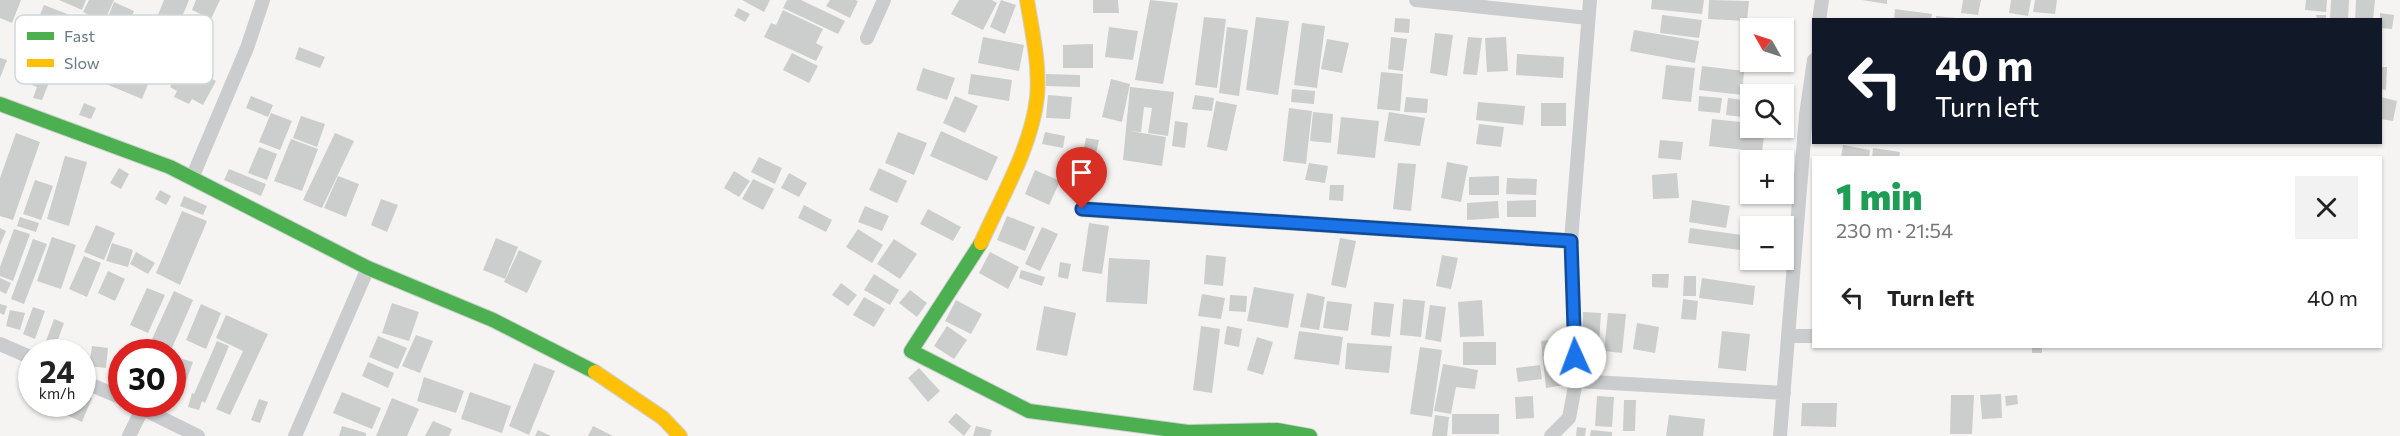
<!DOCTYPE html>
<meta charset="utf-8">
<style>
:root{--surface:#fff;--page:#f2f2f2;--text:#222;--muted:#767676}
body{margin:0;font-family:Commissioner,sans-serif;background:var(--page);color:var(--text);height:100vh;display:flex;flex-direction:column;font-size:22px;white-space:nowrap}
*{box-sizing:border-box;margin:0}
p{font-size:20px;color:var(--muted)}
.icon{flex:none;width:33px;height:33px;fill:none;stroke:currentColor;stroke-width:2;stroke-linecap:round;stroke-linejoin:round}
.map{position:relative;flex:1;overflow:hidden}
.details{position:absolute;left:1812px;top:156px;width:570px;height:192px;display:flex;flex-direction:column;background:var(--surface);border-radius:0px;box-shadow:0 2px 4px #0004}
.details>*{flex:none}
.guide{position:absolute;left:1812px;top:18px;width:570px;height:126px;border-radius:0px;box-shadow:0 2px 4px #0004;background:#111827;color:#fff;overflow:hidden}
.needle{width:39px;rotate:309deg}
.buttons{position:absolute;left:1740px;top:18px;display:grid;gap:12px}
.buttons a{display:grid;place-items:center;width:54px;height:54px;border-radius:0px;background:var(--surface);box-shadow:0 2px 4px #0004;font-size:30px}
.speed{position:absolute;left:18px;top:339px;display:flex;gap:12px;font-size:30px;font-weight:700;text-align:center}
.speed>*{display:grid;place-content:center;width:78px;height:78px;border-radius:50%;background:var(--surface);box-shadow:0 2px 4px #0004;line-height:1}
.speed small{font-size:15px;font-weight:400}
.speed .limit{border:9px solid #d22;background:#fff;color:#111}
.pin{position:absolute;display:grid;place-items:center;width:51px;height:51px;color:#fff;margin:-62px -26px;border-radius:50% 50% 50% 0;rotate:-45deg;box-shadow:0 0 6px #0007}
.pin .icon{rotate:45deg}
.me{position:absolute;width:66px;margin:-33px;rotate:358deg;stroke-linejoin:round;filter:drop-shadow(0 0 4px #0008)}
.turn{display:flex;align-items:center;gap:21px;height:126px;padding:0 24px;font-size:27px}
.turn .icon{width:78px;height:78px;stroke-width:2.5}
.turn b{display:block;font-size:42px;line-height:51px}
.round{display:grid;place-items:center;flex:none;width:63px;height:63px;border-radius:0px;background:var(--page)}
.headline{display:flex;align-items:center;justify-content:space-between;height:102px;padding:0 24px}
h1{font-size:36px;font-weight:800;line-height:45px;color:#1e9e55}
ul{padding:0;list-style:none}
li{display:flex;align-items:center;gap:18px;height:78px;padding:0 24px}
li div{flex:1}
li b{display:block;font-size:22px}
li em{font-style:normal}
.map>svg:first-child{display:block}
.building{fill:#cccdcd}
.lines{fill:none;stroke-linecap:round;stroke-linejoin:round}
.fast-casing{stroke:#d0d2d2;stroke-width:16}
.slow-casing{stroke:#d0d2d2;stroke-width:16}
.street{stroke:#cacccd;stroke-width:14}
.fast{stroke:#4caf50;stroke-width:14}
.slow{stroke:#ffc107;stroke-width:14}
.route-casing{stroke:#114b97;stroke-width:15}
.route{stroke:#1a73e8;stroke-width:10}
.key{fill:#fff;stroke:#d0d7da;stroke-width:1.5}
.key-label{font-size:16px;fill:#647a83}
</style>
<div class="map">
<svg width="2400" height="436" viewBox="0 0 2400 436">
<rect width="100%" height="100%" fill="#f5f4f3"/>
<!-- building -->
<path class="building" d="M0 0H21L12 23 0 18Z
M59 0H86L82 10Z
M89 0H114L104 22 83 12Z
M164 0H189L172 41 151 32Z
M196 0H220L211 19 192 10Z
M742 0H770L764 12Z
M787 0H801L845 21 838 34 783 8Z
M830 0H855L858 1 850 18 826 6Z
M959 0H992L997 3 983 30 951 14Z
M1001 0 1016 5 1005 34 990 27Z
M1093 0H1118L1119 13H1093Z
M1150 0 1178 3 1163 84 1135 80Z
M1652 0H1704L1702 14 1651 9Z
M1709 0 1749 1 1747 21 1708 19Z
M1862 0H1887V4Z
M1963 0H1981L1978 15 1961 13Z
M2011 0H2031L2028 16 2009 13Z
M2035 0H2057L2055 14 2033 12Z
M2306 0H2327L2326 12 2305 10Z
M2331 0H2349L2348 20H2330Z
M2356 0H2375L2373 20H2355Z
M114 2 134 11 126 31 106 22Z
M44 5 75 17 67 34 37 22Z
M738 8 750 14 745 22 734 16Z
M1895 9 1932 14 1931 20H1894Z
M783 10 823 29 816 43 823 47 816 61 764 37 771 23 776 25Z
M2380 13 2394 15 2392 29 2380 28Z
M1662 15 1702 20 1699 38 1660 33Z
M2316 15H2326V20H2317Z
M1936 16 1956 18V20H1936Z
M1204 17 1226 19 1217 88 1195 85Z
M1256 17 1289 21 1278 95 1246 90Z
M1395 18 1410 19 1409 33 1394 32Z
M1302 23 1325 26 1317 88 1294 85Z
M1109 27 1138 31 1133 60 1105 57Z
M1227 27 1248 30 1239 96 1219 93Z
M1634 30 1699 41 1695 63 1630 51Z
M1435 33 1453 35 1447 76 1430 73Z
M126 35 162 50 142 99 106 84Z
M983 37 1024 45 1019 71 978 63Z
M1391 37 1407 39 1403 71 1388 69Z
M1468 37 1482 38 1477 75 1463 74Z
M1506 37 1508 71 1487 72 1485 38Z
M1327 39 1349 43 1342 73 1321 69Z
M1093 44V68H1063V45Z
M299 47 325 57 320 68 295 59Z
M47 48 61 53 42 100 33 98 37 87 32 85Z
M792 53 818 66 809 83 783 70Z
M1517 54 1564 57 1563 78 1516 75Z
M0 58 7 60 0 78Z
M183 63 216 81 203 105 192 99 189 104 174 97 177 91 170 87Z
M1666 65 1695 68 1691 102 1662 99Z
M1702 66 1744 71 1742 95 1699 90Z
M2380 67H2387L2386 90 2380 89Z
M923 68 955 78 947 100 916 90Z
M1381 72 1403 74 1400 111 1377 109Z
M971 74 1012 80 1009 101 968 94Z
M1046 74 1080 75V87L1046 86Z
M1111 79 1130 84 1122 122 1102 117Z
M1130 87 1174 92 1168 136 1148 133 1152 108 1144 107 1141 132 1130 131 1166 137 1162 166 1123 160Z
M1292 89 1315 91 1314 104 1291 102Z
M1048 95 1072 97 1070 119 1046 118Z
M1195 95 1214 98 1212 111 1192 109Z
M251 96 273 105 268 117 246 108Z
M955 96 978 106 965 133 943 123Z
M1699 96 1722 98 1720 113 1698 111Z
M1406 97 1428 99 1427 113 1404 112Z
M2380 97 2397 101 2393 121 2380 119Z
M1728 98 1750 101V118L1726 115Z
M1216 101 1237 105 1227 151 1207 147Z
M1478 102 1525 106 1523 125 1476 120Z
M84 103 96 108 91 119 79 115Z
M1541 103H1566V126H1541Z
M1784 105H1787L1785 125H1784Z
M1289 108 1312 111 1306 164 1283 161Z
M1313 112 1333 114 1331 143 1310 141Z
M1389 112 1425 118 1420 146 1384 141Z
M271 113 292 121 280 150 259 142Z
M301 116 325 124 317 147 293 138Z
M1341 117 1379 121 1375 158 1337 154Z
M1712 119 1750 123V128H1765L1762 152 1709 146Z
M1175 121 1188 123 1185 148 1172 146Z
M1479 124 1504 127 1501 147 1476 144Z
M941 131 998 157 987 181 930 156Z
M898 132 927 143 914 175 885 163Z
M1045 132 1065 136 1063 148 1042 144Z
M16 133 40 142 13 220 0 216V178Z
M335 133 354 141 322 208 303 200Z
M1086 138 1099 140 1094 163 1081 161Z
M291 139 318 149 302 191 274 181Z
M1660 140 1683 142 1681 160 1658 158Z
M1843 145 1870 150 1869 158H1841Z
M259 147 277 154 267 180 248 173Z
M1873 148 1900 152 1899 158H1872Z
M65 156 87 162 69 226 47 219Z
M759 157 782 168 775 184 751 172Z
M1447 162 1468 166 1461 202 1441 198Z
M1309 163 1328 166 1325 183 1305 180Z
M1398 163 1416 164 1411 211 1393 209Z
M119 168 129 174 121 189 110 183Z
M879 168 907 181 897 203 869 190Z
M229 169 266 184 261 196 224 180Z
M1035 170 1060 181 1049 205 1025 194Z
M734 171 750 181 739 197 724 188Z
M789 173 807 183 799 197 781 188Z
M1677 173 1679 198 1653 199 1652 175Z
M338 176 359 184 346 217 324 208Z
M1499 176V195H1469V177Z
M1507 178 1537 179 1536 195 1506 194Z
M753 179 774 189 763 210 742 199Z
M35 180 53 186 41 220 23 214Z
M1330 185H1344L1343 201 1329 200Z
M160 190 171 196 166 205 155 199Z
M184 196 207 206 203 215 180 206Z
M381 199 398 205 387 232 371 225Z
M1536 200V217H1507V201Z
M1692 200 1730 206 1726 228 1689 222Z
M1498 201 1499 218 1467 220V203Z
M804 205 832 220 826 232 798 218Z
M865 206 889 216 882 231 858 222Z
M928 209 961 227 953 241 920 224Z
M182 211 207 221 180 285 156 273Z
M1007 216 1035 227 1025 251 997 240Z
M20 217 39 223 36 232 17 226Z
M1089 223 1109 226 1102 274 1082 271Z
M96 225 115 233 104 260 84 252Z
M1042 227 1058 234 1040 271 1025 264Z
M0 228 6 231 0 245Z
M1690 228 1742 235 1740 250 1688 243Z
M14 229 30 234 13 281 0 276V267Z
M858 229 883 245 872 263 846 247Z
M52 237 76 245 61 289 37 281Z
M496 238 518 247 505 279 483 270Z
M1340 238 1356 241 1346 288 1331 285Z
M33 239 47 244 24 304 11 299Z
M894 239 917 254 900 279 877 264Z
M112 243 133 250 128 267 106 261Z
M519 250 542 261 527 293 504 282Z
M136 252 155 263 148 274 130 264Z
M990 252 1019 267 1008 289 979 273Z
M1206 255 1226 257 1223 286 1204 284Z
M1442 255 1458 258 1451 289 1436 286Z
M84 256 101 263 87 297 69 289Z
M1109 258 1150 260 1147 304 1106 302Z
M1060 262 1071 264 1068 279 1058 277Z
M1021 270 1045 277 1042 286 1019 278Z
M108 271 125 279 115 301 98 293Z
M874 274 899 290 890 305 864 290Z
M1652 274H1669L1668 288 1652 287Z
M1684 276H1696V296H1683Z
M0 278 11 283 6 294 0 291Z
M1702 278 1755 286 1753 305 1699 298Z
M841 283 857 295 848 306 832 295Z
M1254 287 1294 294 1288 328 1247 321Z
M147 288 165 295 148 333 130 325Z
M910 290 927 303 917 317 899 303Z
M174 291 193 300 172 348 152 339Z
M1307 293 1325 297 1319 330 1300 327Z
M1202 294 1225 298 1221 319 1198 316Z
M1230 295 1247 296 1246 312 1229 311Z
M864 297 885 309 874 327 853 315Z
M1403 299 1425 301 1421 337 1400 335Z
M1683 299 1698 301 1696 320 1681 319Z
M956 300 982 314 971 334 945 321Z
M1482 300 1484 336 1460 337 1458 302Z
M1327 301 1352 304 1348 331 1323 328Z
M1374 302 1394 304 1390 337 1371 335Z
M392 303 419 312 409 341 382 333Z
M0 304 7 306 4 315 0 313Z
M201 304 221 313 206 349 186 340Z
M1430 305 1446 307 1441 342 1425 339Z
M1044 306 1076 313 1067 356 1036 350Z
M33 307 45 311 35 339 23 334Z
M10 310 25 313 20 330 6 326Z
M1583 312 1601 313 1599 343 1582 342Z
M1608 313 1626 314 1622 353 1604 351Z
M226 315 268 334 230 415 216 409 243 351 216 338Z
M54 319 64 323 56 345 46 341Z
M1637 323 1659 327 1655 353 1633 349Z
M947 326 967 340 954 359 934 346Z
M1201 326 1220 329 1212 393 1193 390Z
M1227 326 1242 329 1239 347 1224 344Z
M1299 331 1343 337 1339 365 1294 359Z
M1722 331 1750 334 1746 371 1718 368Z
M416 335 433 341 420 373 402 366Z
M378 336 407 348 398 369 369 357Z
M1257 337 1273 342 1263 375 1247 370Z
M1559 339 1565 385 1546 388 1541 341Z
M217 341 229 346 205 403 202 401 199 410 188 407 192 393 194 394Z
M1463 342H1496V365H1463Z
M1347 343 1392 346 1389 373 1345 369Z
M92 346 108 348 106 368 89 366Z
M2032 346H2042V353H2032Z
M1420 347 1442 350 1432 417 1410 414Z
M172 356 193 362 183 390 172 386Z
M368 362 394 373 388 388 362 376Z
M534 363 555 371 529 435 509 426Z
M1443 364 1478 370 1475 389 1456 387 1451 414 1434 411Z
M1540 365 1542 379 1518 382 1516 368Z
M919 368 940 391 928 402 908 378Z
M424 377 464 391 456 413 417 401Z
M342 392 381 408 372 429 333 413Z
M470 392 511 406 502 433 461 419Z
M82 394 92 398 82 422 58 411 61 404H82Z
M2001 394 2002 418 1982 419 1980 395Z
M1951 395H1974L1972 434H1950Z
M2017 395 2018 404 2006 406 2005 396Z
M1533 396 1534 418 1516 419 1515 397Z
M1597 396 1614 397 1612 427 1595 426Z
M392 398 419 409 407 436H376Z
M259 399 268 402 260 423 251 420Z
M1624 400H1636L1635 431H1623Z
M1802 403H1837L1836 427 1801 426Z
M956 413 971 426 964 436 948 422Z
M1452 414H1499V434H1452Z
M1435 415 1449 417 1447 436H1432Z
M1669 415 1705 419 1703 436H1666Z
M433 421 452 429 449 436H425Z
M342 426 366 433V436H339Z
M593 426 613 436H588Z
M976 426 992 430 990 436H973Z
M1577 427 1586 428 1585 436H1576Z
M538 430 551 436H535Z
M1591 430 1612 432V436H1590Z"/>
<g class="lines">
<defs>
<path id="fast" d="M0 104 170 167 368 268 493 320 595 372
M1082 209 1571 241
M981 243 911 351 1029 411 1188 432 1277 430 1310 436"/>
<path id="slow" d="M981 243C1001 198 1032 146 1037 97 1040 65 1032 31 1027 0
M595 372 663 418 680 436"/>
</defs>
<!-- fast casing -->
<use href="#fast" class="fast-casing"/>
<!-- slow casing -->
<use href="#slow" class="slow-casing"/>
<!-- street -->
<path class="street" d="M1416 0 1588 18
M1819 20 1822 0
M867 38 884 0
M192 178 247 48 263 0
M1788 336H1814
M0 344 32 358
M82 381 122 398
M1576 381 1784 393
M133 404 198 436
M129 436 143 408
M295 436 368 268
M1551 436 1569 418 1576 381 1571 241 1590 0
M1780 436 1806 115 1814 60"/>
<!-- fast -->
<use href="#fast" class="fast"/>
<!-- slow -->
<use href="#slow" class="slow"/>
</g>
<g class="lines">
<defs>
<path id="route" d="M1082 209 1571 241 1575 357"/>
</defs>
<!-- route casing -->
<use href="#route" class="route-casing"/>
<!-- route -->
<use href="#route" class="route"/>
</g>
<!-- legend -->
<rect x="15" y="15" width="198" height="69" rx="9" class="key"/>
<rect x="27" y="32" width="27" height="8" fill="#4caf50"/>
<rect x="27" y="59" width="27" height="8" fill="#ffc107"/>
<g class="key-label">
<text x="64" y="42">Fast</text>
<text x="64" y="69">Slow</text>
</g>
</svg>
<div class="buttons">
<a><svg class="needle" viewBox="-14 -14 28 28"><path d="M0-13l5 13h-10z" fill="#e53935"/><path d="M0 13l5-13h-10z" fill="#767676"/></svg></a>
<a><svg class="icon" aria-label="search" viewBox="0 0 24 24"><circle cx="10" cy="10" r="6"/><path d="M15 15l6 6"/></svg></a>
<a>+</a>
<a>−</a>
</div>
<div class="speed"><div>24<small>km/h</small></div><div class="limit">30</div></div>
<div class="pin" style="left:1082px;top:209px;background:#d93025"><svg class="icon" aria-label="arrive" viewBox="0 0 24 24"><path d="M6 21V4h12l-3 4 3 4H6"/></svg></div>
<svg class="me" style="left:1575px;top:357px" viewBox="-20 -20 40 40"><circle r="19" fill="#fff"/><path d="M0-13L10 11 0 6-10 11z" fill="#1a73e8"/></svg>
<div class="guide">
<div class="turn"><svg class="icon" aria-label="left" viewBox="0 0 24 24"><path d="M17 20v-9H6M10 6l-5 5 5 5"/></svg><div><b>40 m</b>Turn left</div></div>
</div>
<section class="details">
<div class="headline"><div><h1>1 min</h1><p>230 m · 21:54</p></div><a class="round"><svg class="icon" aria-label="close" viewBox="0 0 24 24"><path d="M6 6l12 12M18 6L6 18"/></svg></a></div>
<ul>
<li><svg class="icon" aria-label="left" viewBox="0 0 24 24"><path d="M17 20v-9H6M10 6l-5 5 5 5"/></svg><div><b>Turn left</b></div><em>40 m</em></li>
</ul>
</section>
</div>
